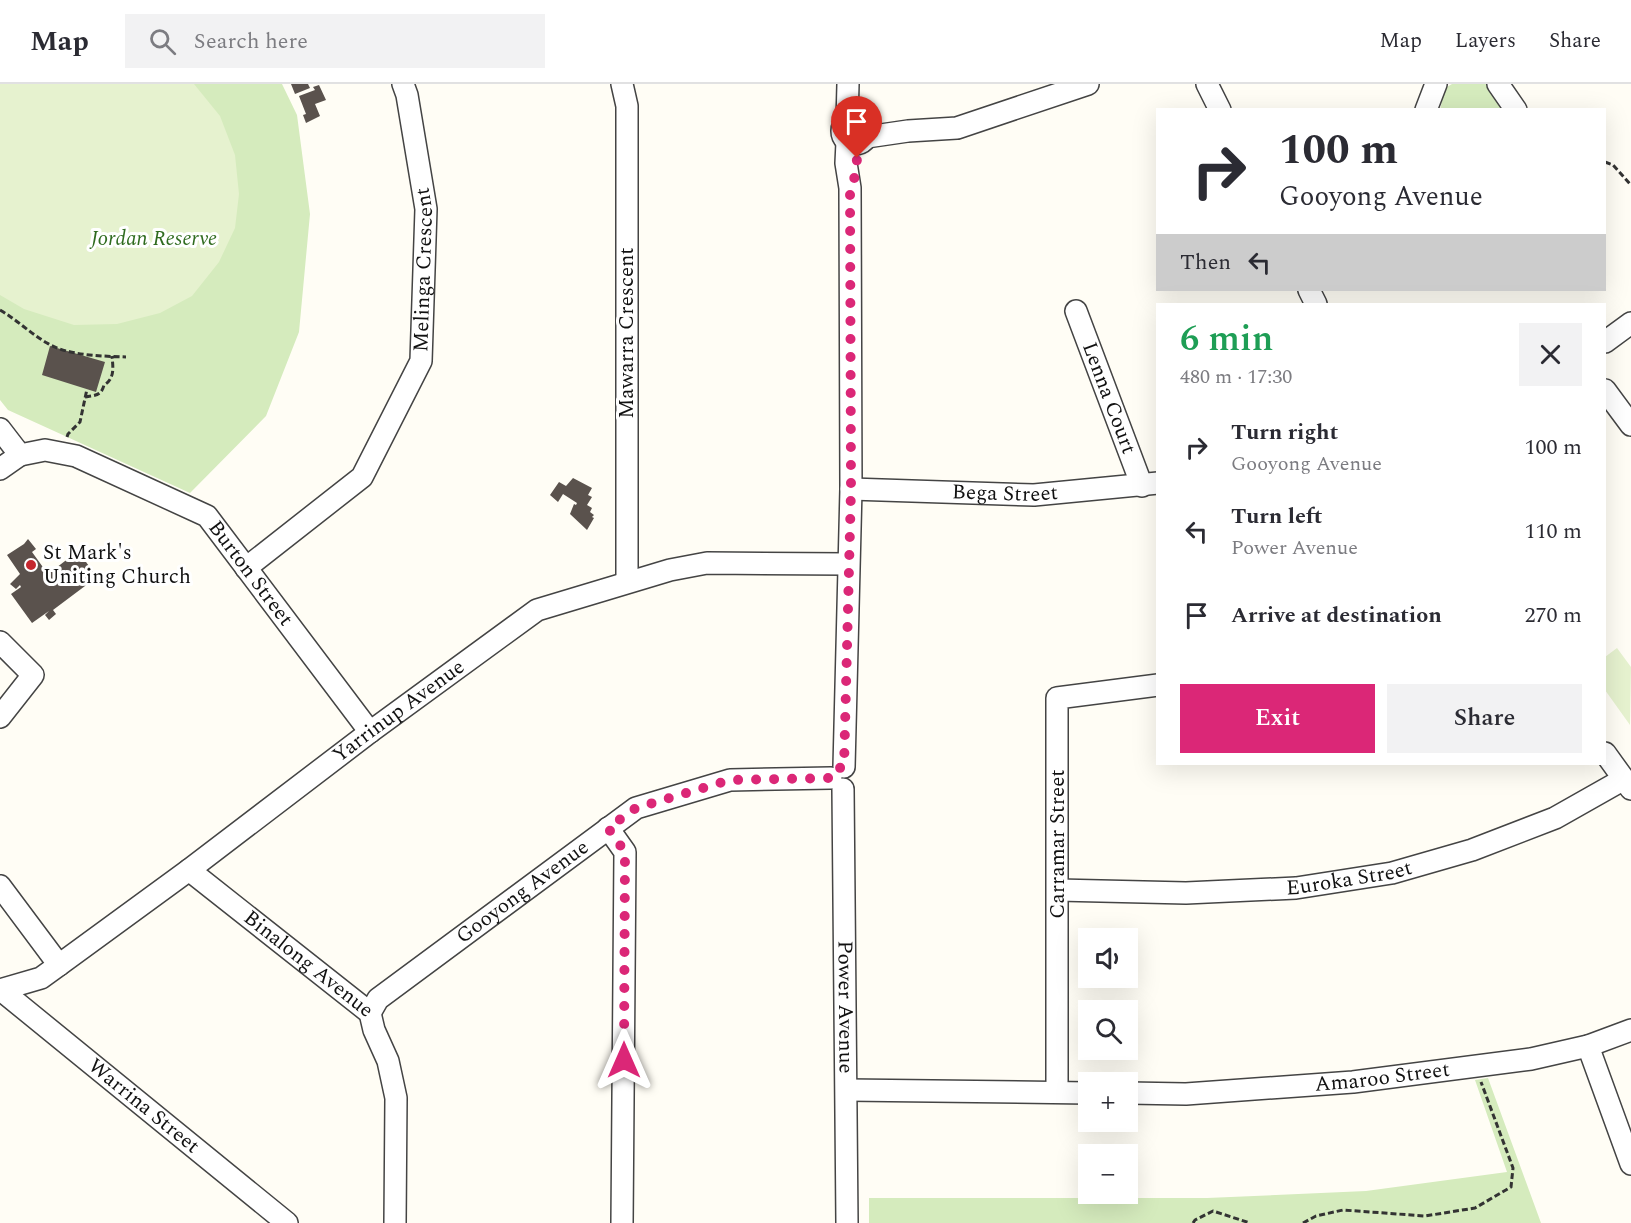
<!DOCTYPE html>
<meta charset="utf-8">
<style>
:root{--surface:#fff;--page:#f2f2f3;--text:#2b2b33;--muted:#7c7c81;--line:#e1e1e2;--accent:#db2777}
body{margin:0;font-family:Spectral,serif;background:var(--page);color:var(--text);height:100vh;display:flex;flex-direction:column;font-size:22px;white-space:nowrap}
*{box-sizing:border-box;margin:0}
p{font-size:20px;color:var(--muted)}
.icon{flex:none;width:33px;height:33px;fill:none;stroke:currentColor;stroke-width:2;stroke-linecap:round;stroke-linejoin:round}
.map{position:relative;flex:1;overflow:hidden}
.sheet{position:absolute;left:1156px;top:219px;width:450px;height:462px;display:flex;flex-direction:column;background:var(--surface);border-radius:0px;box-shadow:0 6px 24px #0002}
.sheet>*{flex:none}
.guide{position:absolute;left:1156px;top:24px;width:450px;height:183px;border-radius:0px;box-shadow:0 6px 24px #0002;background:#fff;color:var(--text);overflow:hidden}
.controls{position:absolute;left:1078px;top:844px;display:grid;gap:12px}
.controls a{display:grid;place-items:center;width:60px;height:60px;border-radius:0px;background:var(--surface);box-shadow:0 6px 24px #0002;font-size:30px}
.pin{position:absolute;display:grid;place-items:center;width:51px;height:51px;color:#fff;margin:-62px -26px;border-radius:50% 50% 50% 0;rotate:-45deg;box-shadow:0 0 6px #0007}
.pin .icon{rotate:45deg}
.me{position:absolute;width:66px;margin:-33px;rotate:0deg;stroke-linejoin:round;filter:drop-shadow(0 0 4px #0008)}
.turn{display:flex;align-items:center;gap:21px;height:126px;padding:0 24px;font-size:27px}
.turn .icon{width:78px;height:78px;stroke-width:2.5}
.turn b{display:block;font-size:42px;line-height:51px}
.then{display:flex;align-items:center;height:57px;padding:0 24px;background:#0003;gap:12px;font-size:22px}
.round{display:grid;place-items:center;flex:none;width:63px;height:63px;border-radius:0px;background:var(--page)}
.head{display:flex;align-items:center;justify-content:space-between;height:102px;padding:0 24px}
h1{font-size:36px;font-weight:600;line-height:45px;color:#1e9e55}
.primary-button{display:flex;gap:12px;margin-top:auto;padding:12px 24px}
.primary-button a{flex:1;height:69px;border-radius:0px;background:var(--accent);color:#fff;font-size:24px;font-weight:600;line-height:69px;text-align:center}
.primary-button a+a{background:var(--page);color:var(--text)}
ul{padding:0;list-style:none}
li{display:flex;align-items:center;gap:18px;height:84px;padding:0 24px}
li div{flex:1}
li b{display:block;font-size:22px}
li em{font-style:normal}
header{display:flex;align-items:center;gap:36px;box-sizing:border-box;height:84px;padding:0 30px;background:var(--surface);border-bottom:2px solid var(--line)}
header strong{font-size:28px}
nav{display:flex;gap:33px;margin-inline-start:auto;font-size:21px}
.search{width:420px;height:54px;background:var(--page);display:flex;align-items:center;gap:15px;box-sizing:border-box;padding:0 21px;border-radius:0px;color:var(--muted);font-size:22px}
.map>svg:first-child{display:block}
.green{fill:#d5ebbd}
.pitch{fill:#e6f2cf}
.building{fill:#5a524d}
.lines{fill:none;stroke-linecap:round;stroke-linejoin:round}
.minor-casing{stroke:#444;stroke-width:24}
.path{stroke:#333;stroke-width:3;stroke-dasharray:6 3;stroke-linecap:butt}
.minor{stroke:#fff;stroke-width:21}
.route{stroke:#db2777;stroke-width:10;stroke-dasharray:0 18}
.poi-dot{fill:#c4262e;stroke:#fff;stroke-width:2}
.labels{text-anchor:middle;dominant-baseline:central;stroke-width:6;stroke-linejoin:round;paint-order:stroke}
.park-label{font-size:21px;font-style:italic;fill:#2f6b1f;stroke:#fff}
.street-label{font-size:21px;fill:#111;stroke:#fff}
.poi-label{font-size:21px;fill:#111;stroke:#fff;text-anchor:start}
</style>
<header>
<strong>Map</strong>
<div class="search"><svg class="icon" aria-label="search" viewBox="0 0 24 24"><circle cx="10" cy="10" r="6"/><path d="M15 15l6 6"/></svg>Search here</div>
<nav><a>Map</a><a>Layers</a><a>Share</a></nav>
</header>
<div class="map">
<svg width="1631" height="1139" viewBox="0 0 1631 1139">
<rect width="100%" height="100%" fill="#fffdf5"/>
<!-- green -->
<path class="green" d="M0 0H282L297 31 310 130 299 248 266 332 190 409 8 326 0 316Z
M1452 0H1489L1507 26H1440L1445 4Z
M1488 994 1541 1139H869V1114H1207L1366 1107 1507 1088 1475 996Z"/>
<!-- pitch -->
<path class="pitch" d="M0 0H194L220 32 235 71 239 110 235 144 219 178 192 212 160 229 117 240 74 241 24 225 0 211Z
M1617 564 1631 583 1630 641 1605 606V573Z"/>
<!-- building -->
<path class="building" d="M291 0H308L310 4 295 10Z
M319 1 326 16 315 20 320 32 306 39 303 31 306 30 299 12 315 6 313 3Z
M50 262 105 278 96 308 42 291Z
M573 394 592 404 588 411 592 413 587 421 592 424 590 428 594 431 592 433 594 434 587 446 570 430 574 420 576 421 577 419 563 410 558 418 550 411 559 398 566 402Z
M28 455 36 465 32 468 45 486 49 483 52 487 78 467 97 493 53 526 56 530 49 536 45 531 49 527 32 539 11 510 21 503 20 501 16 505 10 500 20 490 7 471 24 460Z"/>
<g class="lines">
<defs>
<g id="minor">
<path d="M622 0 627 22V498"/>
<path d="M1207 0 1220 26"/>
<path d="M1498 0 1516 26"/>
<path d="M1426 26 1436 0"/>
<circle cx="855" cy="47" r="13"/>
<path d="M847 37 848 0"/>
<path d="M867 53 908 47 957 44 1088 0"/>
<path d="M1309 206 1316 220"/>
<path id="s1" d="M1076 227 1142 402"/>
<path d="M1605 258 1631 239"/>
<path d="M1605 306 1631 341"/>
<path id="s2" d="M0 345 20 371 45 366 76 372 207 432 370 648"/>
<path d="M0 385 20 371"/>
<path id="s3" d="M851 405 1034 411 1158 399"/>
<path id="s4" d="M246 484 362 393 421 277 426 125 407 11 403 0"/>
<path d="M0 558 33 591 0 633"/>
<path d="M1605 669 1631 705"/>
<path d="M844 683 851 405 850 104 846 79 847 58"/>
<path id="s5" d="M843 705 847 1139"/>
<path d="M608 744 625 768 622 1139"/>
<path id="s6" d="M189 786 370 929 374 946 388 977 396 1014 395 1139"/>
<path d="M0 802 59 881"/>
<path id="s7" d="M1058 806 1186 809 1296 804 1392 789 1472 766 1555 734 1624 695"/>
<path id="s8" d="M0 906 41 894 59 881 189 786 370 648 537 526 670 486 707 479 848 480"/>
<path id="s9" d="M1 906 287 1139"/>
<path id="s10" d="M370 929 378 915 636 724 730 696 831 694"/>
<path d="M1588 962 1631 1080"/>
<path d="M847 1006 1089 1009"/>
<path d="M1057 1008V614L1158 601"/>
<path id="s11" d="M1128 1009 1186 1010 1353 998 1531 975 1588 962 1631 946"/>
</g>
</defs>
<!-- minor casing -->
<use href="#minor" class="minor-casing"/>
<!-- path -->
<path class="path" d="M1605 78 1613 81 1631 101
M0 226C17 236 30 249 47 259 68 272 102 272 126 273
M85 313C96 311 101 312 104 301 115 295 113 283 112 272
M67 353 68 350 80 338 87 305
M1193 1139 1195 1136 1213 1127 1250 1139
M1303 1139 1316 1132 1343 1126 1425 1132 1475 1124 1511 1103 1513 1084 1481 998"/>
<!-- minor -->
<use href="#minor" class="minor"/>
</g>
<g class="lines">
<!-- route -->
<path class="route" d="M624 976 625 768 608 744 636 724 730 696 831 694 835 685 844 683 851 405 850 104 856 90 857 74"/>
</g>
<!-- markers -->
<circle class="poi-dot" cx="31" cy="481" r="6"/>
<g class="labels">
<!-- park labels -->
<g class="park-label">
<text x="154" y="155">Jordan Reserve</text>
</g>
<!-- street labels -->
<g class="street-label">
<text stroke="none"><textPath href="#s4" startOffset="369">Melinga Crescent</textPath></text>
<text transform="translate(627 249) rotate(-90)">Mawarra Crescent</text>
<text stroke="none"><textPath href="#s1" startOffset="93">Lenna Court</textPath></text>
<text stroke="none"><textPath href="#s3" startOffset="154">Bega Street</textPath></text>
<text stroke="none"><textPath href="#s2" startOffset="306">Burton Street</textPath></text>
<text stroke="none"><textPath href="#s8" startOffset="489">Yarrinup Avenue</textPath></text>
<text transform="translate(1058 760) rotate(-90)">Carramar Street</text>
<text stroke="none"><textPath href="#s7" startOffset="292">Euroka Street</textPath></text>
<text stroke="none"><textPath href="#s10" startOffset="196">Gooyong Avenue</textPath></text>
<text stroke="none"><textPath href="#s6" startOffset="152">Binalong Avenue</textPath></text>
<text stroke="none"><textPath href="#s5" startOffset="218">Power Avenue</textPath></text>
<text stroke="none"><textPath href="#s11" startOffset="255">Amaroo Street</textPath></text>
<text stroke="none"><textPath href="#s9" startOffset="184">Warrina Street</textPath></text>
</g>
<!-- poi labels -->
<g class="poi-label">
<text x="43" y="469">St Mark's<tspan x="43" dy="24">Uniting Church</tspan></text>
</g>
</g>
</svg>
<div class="controls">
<a><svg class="icon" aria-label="sound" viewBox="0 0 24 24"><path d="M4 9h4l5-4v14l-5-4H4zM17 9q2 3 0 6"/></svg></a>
<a><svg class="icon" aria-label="search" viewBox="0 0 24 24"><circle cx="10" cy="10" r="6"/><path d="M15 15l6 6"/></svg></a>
<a>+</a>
<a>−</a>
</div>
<div class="pin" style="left:857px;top:74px;background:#d93025"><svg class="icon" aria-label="arrive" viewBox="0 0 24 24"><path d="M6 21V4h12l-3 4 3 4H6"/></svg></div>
<svg class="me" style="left:624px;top:976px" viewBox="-20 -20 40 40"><path d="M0-17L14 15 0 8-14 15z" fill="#db2777" stroke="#fff" stroke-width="4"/></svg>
<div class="guide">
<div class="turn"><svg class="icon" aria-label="right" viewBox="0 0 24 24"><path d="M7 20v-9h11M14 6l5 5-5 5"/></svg><div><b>100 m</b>Gooyong Avenue</div></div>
<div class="then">Then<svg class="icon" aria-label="left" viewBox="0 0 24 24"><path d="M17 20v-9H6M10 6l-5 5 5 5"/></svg></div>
</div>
<section class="sheet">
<div class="head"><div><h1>6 min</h1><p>480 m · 17:30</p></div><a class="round"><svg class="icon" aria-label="close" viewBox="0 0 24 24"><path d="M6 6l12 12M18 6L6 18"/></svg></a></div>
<ul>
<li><svg class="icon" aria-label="right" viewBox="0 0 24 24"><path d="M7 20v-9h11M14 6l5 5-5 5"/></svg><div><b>Turn right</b><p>Gooyong Avenue</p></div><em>100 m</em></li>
<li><svg class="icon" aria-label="left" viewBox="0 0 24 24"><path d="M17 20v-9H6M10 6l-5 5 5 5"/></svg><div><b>Turn left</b><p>Power Avenue</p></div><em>110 m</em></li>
<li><svg class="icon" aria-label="arrive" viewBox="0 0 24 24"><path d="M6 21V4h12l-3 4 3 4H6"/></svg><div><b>Arrive at destination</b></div><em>270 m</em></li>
</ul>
<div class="primary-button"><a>Exit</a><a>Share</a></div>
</section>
</div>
